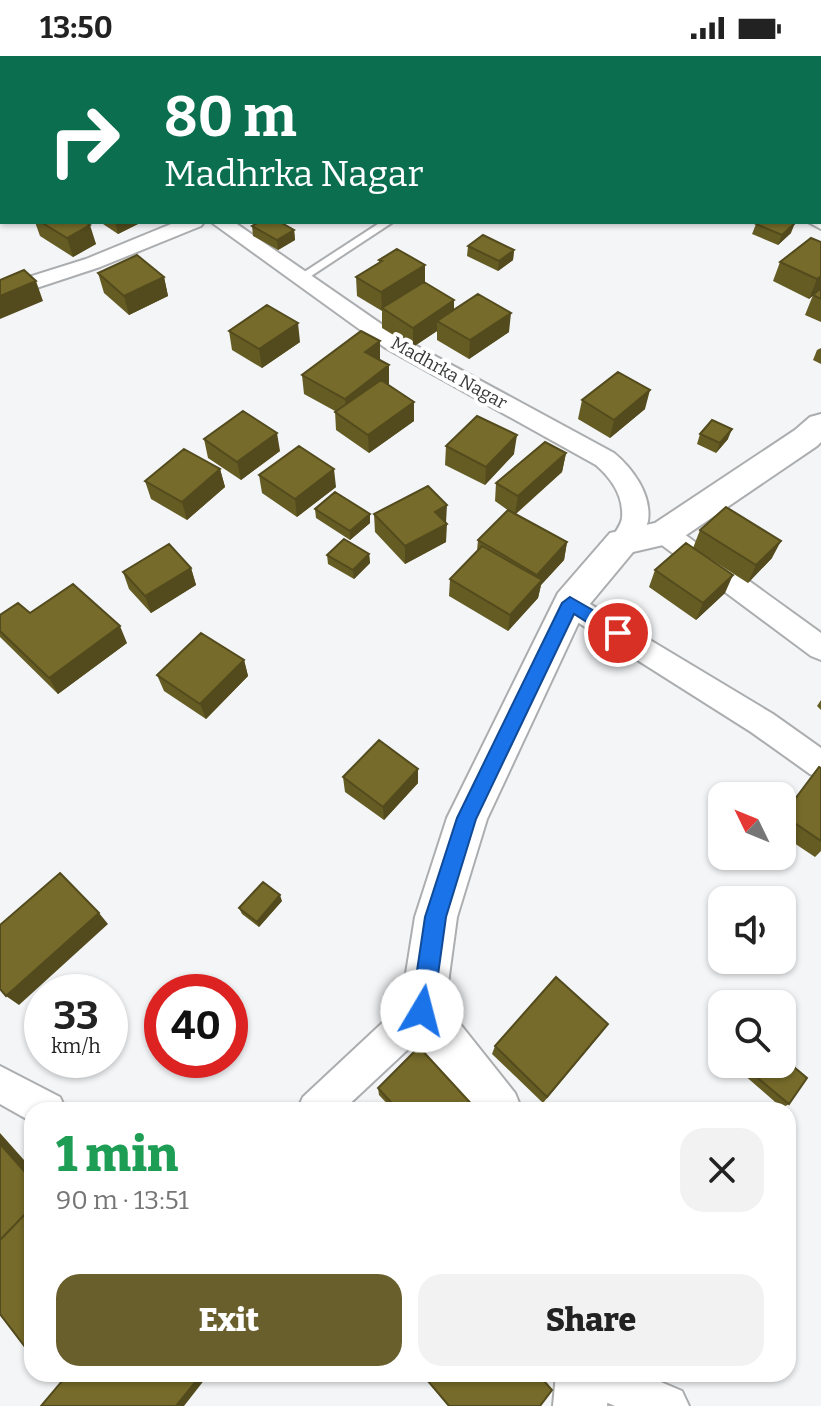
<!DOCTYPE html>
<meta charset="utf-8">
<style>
:root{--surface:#fff;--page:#f2f2f2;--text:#222;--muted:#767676;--accent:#685f2c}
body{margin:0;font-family:Bitter,serif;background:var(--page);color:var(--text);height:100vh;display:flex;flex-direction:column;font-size:30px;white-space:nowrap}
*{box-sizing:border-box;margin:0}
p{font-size:26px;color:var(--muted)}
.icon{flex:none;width:44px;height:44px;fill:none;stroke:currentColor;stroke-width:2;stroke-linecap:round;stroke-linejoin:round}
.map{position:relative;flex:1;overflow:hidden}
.side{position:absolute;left:24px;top:1046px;width:772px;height:280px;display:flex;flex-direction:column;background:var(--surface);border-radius:24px;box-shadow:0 2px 6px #0004}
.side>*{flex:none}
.banner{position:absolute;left:0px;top:0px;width:822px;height:168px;box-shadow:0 2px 6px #0004;background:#0b6e4f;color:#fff;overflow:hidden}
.needle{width:52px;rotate:313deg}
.fabs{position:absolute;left:708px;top:726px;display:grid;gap:16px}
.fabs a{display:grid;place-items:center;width:88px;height:88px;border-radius:16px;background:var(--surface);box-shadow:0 2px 6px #0004;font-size:40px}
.speed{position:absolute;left:24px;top:918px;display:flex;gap:16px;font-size:40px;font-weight:700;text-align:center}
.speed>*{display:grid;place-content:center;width:104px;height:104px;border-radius:50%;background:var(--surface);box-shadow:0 2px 6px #0004;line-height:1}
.speed small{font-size:20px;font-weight:400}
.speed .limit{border:12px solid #d22;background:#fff;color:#111}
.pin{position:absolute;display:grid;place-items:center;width:68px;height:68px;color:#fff;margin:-34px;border:4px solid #fff;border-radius:50%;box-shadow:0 2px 8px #0007}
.me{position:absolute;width:88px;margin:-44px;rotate:8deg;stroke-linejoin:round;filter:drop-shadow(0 0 6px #0008)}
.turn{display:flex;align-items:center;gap:28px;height:168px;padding:0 32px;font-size:36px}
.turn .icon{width:104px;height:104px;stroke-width:2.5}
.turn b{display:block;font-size:56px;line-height:68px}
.round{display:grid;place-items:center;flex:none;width:84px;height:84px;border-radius:24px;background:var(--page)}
.headline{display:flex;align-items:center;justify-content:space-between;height:136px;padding:0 32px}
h1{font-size:48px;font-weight:800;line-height:60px;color:#1e9e55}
.cta{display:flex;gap:16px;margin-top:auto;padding:16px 32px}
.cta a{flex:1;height:92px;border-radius:24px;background:var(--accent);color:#fff;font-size:32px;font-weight:800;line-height:92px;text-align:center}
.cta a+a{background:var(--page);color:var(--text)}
.status{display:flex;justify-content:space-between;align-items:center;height:56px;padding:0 40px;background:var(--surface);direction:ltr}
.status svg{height:22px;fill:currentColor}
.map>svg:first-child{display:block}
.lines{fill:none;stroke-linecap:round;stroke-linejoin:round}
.service-casing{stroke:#abadaf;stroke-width:4}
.minor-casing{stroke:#abadaf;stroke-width:4}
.tertiary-casing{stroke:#abadaf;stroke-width:4}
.service{fill:#fff;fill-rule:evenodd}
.minor{fill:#fff;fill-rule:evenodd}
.tertiary{fill:#fff;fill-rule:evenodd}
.wall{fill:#655c24}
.shaded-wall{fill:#534b1d}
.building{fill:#766b2a;stroke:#534b1d;stroke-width:2}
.route{fill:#1a73e8;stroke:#114b97;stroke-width:2}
.labels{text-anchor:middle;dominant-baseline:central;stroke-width:8;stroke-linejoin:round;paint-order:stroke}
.far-street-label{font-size:18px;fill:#38393a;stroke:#fff}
</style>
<div class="status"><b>13:50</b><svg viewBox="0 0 49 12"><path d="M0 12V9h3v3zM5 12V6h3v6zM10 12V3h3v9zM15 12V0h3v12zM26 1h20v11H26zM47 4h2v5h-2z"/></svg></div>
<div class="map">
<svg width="821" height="1350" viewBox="0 0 821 1350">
<rect width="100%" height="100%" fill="#f3f5f7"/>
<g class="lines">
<defs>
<path id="service" d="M381 166H393L305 224 295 222Z"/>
<path id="minor" d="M773 0H792L793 2H774Z
M0 13H2V24H0Z
M820 13H821V24H820Z
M2 118V130L0 131V119Z
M821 161V173L808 166H820Z
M176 166H204L201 170 100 211 0 244V230L86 203Z
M211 166H234L400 281 614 397C632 412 652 438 648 465 646 474 636 485 631 493L622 496 613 493 609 486C613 479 621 470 622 462 624 440 611 422 596 409L384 291Z
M664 467 673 470 821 577V604L811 600 655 484 651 477 655 470Z
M570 536 773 658 821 692V722L810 718 751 676 560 555 556 547 560 539Z
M422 937 435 942 440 955 435 968 343 1054H297L303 1041 409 942Z
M0 1010 60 1041 66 1054H32V1066L0 1048Z
M569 1318H642L682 1335 689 1350H615L575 1333Z"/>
<path id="tertiary" d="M821 358V386L817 390 676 486 633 496 584 555 487 763 457 861 445 949 515 1037 522 1054H469L406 971 400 955 415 861 447 762 558 537 610 477 655 467 795 374 810 361Z
M556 1318H610L607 1350H553Z"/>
</defs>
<!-- service casing -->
<use href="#service" class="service-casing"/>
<!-- minor casing -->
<use href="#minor" class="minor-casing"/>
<!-- tertiary casing -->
<use href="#tertiary" class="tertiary-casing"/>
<!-- service -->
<use href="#service" class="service"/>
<!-- minor -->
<use href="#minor" class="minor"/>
<!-- tertiary -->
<use href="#tertiary" class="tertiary"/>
</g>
<!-- wall -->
<path class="wall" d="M52 0H106L101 2H53Z
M188 0H215L211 2H193Z
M441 0H501L500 2H445Z
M602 0H641L636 2H606Z
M35 166H85L96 188 73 201 40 180Z
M100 166H142L118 178Z
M756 168 791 177 778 189 752 178Z
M252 170 294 174 295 184 278 194 253 180Z
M821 186V266L805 259 813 239 816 237 809 243 773 225 780 206Z
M468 190 514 194 513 204 498 215 467 200Z
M379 204 425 227 454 253 509 276 469 303 437 284V275L413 291 382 272V255L357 240 356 221 379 207Z
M98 217 164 221 168 240 129 259 104 237Z
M229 275 300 286 262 312 232 294Z
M821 292V308L813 304 817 294Z
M380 304 389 309V328L388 329 414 365 369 397 336 374 335 355 304 338 302 319Z
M582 344 645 353 610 382 578 363Z
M700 378 728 383 716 397 697 388Z
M204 383 280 395 241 424 208 402Z
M446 390 514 398 485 429 445 409Z
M566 397 562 416 516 458 567 486 564 504 541 529 538 542 508 575 449 540 450 523 477 495 478 484 509 455 495 445 496 427Z
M220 413 225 431 187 464 151 443 145 425Z
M259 419 336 431 297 461 262 437Z
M315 453 370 458V467L350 484 316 462Z
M374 458 446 467V486L405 508 375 476Z
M700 474 772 502 748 527 693 492Z
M369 498 370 507 354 523 328 508 327 499Z
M191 512 196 529 151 557 129 533 123 516Z
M655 514 725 537 696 564 649 531Z
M0 559 127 587 58 638 0 581Z
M244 604 248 620 206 663 164 635 157 619Z
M821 644V654L817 650Z
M819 711 821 712V795L815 801 782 779V759Z
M418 713V727L384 764 345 736 343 721Z
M282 845 259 871 242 858 239 852Z
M602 976 543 1047 492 998 495 990Z
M750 1008H782L789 1048 782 1052 743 1018Z
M378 1032 477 1054H393L379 1039Z"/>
<!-- shaded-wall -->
<path class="shaded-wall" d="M67 0H106L101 2H67Z
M478 0H501L500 2H478Z
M623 0H641L636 2H622Z
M2 67V89L0 90V68Z
M2 93V114L0 113V94Z
M115 166H142L118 178Z
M795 167 791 177 778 189 782 179Z
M90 169 96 188 73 201 67 182Z
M294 174 295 184 278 194 277 184Z
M514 194 513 204 498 215 499 205Z
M425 209V228L382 252V255L381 236Z
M821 220V233L809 243 817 223Z
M164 221 168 240 129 259 124 240Z
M36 225 43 245 0 263V240Z
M454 244V264L437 265V275L413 291V272Z
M511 257 509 276 469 303 470 284Z
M298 267 300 286 262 312 259 293Z
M380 285V304L366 315 365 296Z
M389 309V328L347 362 345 343Z
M650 334 645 353 610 382 614 364Z
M414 346V365L369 397 368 379Z
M732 373 728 383 716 397 720 387Z
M277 377 280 395 241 424 237 406Z
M517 379 514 398 485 429 486 411Z
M566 397 562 416 515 458 518 440Z
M220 413 225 431 187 464 182 446Z
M334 413 336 431 297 461 295 443Z
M447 449 446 467 435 456Z
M370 458V467L350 484V475Z
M447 468 446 486 405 508V490Z
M781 485 772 502 748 527 756 509Z
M567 486 564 504 541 529 538 542 508 575 510 559 535 532 537 519Z
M369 498 370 507 354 523 353 514Z
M191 512 196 529 151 557 145 540Z
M733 519 725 537 696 564 703 547Z
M120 570 127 587 58 638 49 622Z
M244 604 248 620 206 663 200 648Z
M418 713V727L384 764 383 751Z
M280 839 282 845 259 871 257 866Z
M99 857 108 868 19 949 6 940Z
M0 1077 32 1113V1124L0 1088Z
M202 1318H209L184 1350H176Z"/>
<!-- building -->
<path class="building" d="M165 0H186L190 2H161Z
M511 0H528L533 2H507Z
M691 0H728L724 2H688Z
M0 41 2 43V67L0 68Z
M41 166H85L90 169 67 182Z
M259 166H280L294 174 277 184 252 170Z
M758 166H793L795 167 782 179 756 168Z
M483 179 514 194 499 205 468 190Z
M811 182 821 186V220L817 223 780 206Z
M397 193 425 209 381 236 356 221 382 205 379 204Z
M137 199 164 221 124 240 98 217Z
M24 214 36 225 0 240V224Z
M424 226 454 244 413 272 382 252Z
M821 232V243L813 239Z
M478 238 511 257 470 284 437 265Z
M267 249 298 267 259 293 229 275Z
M361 275 380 285 365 296 389 309 345 343 302 319Z
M618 316 650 334 614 364 582 344Z
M381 324 414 346 368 379 335 356Z
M243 355 277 377 237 406 204 383Z
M477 360 517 379 486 411 446 390Z
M712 364 732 373 720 387 700 378Z
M545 386 566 397 518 440 496 427Z
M299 390 334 413 295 443 259 419Z
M184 393 220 413 182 446 145 425Z
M428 430 447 449 435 456 447 468 405 490 374 458Z
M335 436 370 458 350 475 315 453Z
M726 451 781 485 756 509 700 474Z
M508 454 567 486 537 519 478 484Z
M344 483 369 498 353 514 327 499Z
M686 487 733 519 703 547 655 514Z
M169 488 191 512 145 540 123 516Z
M482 490 542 524 510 559 450 523Z
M73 528 120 570 49 622 0 575V559L18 547 30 557Z
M201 577 244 604 200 648 157 619Z
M379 684 418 713 383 751 343 721Z
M819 711 821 712V785L783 759Z
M60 817 99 857 6 940 0 933V869Z
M263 826 280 839 257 866 239 852Z
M556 921 608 968 547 1041 495 990Z
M419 991 477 1054H398L378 1032Z
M782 1001 807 1022 789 1048 748 1014 753 1008H782Z
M0 1088 32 1124V1151L0 1184Z
M32 1151V1300L0 1258V1184Z
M68 1318H202L176 1350H41Z
M422 1318H538L552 1334 540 1350H449Z"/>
<!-- route -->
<path class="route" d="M570 541 624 572 627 577 624 582H612L574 558 476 763 446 861 433 955 429 962 422 966 414 962 411 955 425 861 457 762 562 547Z"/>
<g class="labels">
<!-- far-street labels -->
<g class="far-street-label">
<text transform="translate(449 317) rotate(29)">Madhrka Nagar</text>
</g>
</g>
</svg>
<div class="fabs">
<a><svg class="needle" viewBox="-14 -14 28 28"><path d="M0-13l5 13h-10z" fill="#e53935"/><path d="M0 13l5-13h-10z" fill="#767676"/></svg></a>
<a><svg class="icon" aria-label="sound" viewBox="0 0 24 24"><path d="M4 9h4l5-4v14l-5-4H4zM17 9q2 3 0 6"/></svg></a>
<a><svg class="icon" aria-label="search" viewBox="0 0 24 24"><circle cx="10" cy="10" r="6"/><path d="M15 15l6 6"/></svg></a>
</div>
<div class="speed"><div>33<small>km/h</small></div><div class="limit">40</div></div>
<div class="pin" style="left:618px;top:577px;background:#d93025"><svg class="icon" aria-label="arrive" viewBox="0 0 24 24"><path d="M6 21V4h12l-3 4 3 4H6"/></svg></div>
<svg class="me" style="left:422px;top:955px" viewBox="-20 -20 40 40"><circle r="19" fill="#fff"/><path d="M0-13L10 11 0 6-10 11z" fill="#1a73e8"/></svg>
<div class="banner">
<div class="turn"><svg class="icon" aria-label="right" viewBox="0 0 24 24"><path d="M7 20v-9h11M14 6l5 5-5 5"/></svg><div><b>80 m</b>Madhrka Nagar</div></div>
</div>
<section class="side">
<div class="headline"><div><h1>1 min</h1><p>90 m · 13:51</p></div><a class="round"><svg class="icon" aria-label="close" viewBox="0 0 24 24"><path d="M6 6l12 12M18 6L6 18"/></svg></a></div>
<div class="cta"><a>Exit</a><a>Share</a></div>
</section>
</div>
